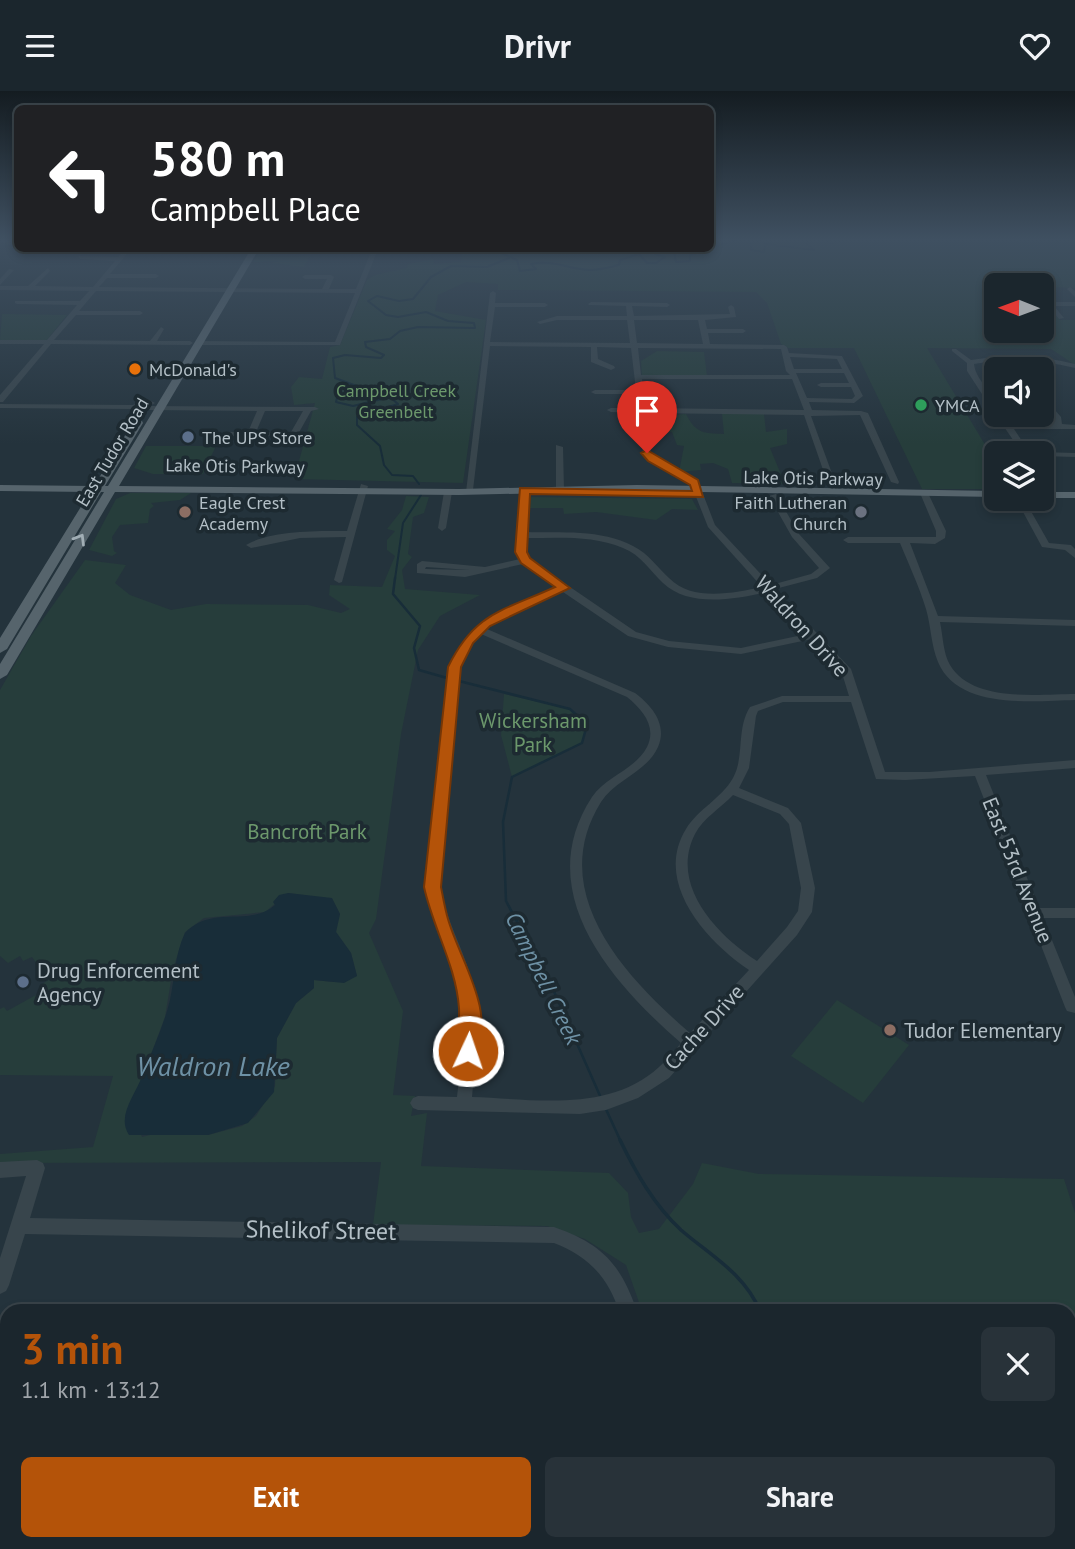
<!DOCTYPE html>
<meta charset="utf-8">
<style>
:root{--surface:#1b262d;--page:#283239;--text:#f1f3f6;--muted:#a0a5aa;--line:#394349;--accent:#b45309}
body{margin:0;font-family:"PT Sans",sans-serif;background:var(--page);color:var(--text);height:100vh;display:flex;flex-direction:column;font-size:26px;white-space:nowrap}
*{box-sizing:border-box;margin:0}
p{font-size:23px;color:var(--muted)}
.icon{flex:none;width:38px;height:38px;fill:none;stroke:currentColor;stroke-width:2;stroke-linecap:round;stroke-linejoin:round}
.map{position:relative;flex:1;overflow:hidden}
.panel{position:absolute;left:0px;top:1213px;width:1076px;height:247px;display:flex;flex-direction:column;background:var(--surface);border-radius:21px 21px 0 0;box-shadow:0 4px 10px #0003,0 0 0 2px var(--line)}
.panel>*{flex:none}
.top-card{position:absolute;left:14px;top:14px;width:700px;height:147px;border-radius:10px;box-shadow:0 4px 10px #0003,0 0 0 2px var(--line);background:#202124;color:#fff;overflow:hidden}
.needle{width:46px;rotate:271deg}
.buttons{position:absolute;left:984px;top:182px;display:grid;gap:14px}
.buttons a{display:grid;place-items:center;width:70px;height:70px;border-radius:10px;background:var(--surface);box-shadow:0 4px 10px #0003,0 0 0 2px var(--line);font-size:35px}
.pin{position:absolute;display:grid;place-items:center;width:60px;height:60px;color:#fff;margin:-72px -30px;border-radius:50% 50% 50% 0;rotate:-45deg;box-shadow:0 0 7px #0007}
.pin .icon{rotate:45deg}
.me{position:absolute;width:77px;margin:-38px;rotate:3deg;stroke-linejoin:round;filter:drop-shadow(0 0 5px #0008)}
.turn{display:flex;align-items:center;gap:24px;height:147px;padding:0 21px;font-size:32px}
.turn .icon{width:91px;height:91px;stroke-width:2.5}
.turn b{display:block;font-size:49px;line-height:60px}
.round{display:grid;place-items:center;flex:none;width:74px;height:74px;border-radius:10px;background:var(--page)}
.headline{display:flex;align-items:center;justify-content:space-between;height:119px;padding:0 21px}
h1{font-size:42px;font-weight:700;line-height:52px;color:var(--accent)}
.button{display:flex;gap:14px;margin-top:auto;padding:14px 21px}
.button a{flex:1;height:80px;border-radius:10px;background:var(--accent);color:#fff;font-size:28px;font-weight:700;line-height:80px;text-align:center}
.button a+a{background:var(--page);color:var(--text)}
header{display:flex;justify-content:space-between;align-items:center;height:91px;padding:0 21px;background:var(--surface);font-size:32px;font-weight:700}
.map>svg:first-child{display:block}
.green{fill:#263d3b;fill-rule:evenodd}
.water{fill:#182d39}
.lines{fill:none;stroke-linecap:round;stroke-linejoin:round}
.stream-far2{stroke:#182d39;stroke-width:2}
.stream-far1{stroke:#182d39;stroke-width:2.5}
.stream{stroke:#182d39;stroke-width:3.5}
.minor{fill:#38454c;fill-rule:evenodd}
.major{fill:#56646c;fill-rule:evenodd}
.oneway{stroke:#a1aeb5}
.route{fill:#b45309;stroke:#753606;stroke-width:2}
.food-dot{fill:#e8710a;stroke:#1d2a31;stroke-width:2.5}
.leisure-dot{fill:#2e9e5b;stroke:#1d2a31;stroke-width:2.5}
.service-dot{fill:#5c6f8a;stroke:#1d2a31;stroke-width:2.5}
.education-dot{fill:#8d6e63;stroke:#1d2a31;stroke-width:2.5}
.worship-dot{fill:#6b7280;stroke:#1d2a31;stroke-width:2.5}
.labels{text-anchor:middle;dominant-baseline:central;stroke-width:7;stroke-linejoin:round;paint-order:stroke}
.far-poi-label{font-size:18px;fill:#b4c0c7;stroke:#1d2a31;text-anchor:start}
.far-park-label{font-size:18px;fill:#6c986c;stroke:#1d2a31}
.far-street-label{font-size:18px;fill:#b4c0c7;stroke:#1d2a31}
.street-label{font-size:21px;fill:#b4c0c7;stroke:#1d2a31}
.park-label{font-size:21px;fill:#6c986c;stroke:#1d2a31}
.poi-label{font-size:21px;fill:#b4c0c7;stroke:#1d2a31;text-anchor:start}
.water-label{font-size:23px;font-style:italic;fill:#6e91a5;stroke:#1d2a31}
.near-street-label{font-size:24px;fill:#b4c0c7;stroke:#1d2a31}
.near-water-label{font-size:28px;font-style:italic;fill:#6e91a5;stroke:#1d2a31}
</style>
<header><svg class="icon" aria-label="menu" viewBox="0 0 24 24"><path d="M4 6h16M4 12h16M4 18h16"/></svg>Drivr<svg class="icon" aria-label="heart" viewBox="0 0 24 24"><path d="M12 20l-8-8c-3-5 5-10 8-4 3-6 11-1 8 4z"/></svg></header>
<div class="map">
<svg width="1075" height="1458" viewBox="0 0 1075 1458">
<rect width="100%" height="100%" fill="#24333c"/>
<!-- green -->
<path class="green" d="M711 149H1075V197L996 194V240H1041V208L1060 229H1075V274L1051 258 927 257 996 372V398H922L854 257H788L781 253 767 212 756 201 498 199V193L466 191 438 204 435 220 486 229 463 392 294 388 315 312 294 314 291 296 299 286 322 288 330 256 340 254 367 189 375 184 407 177 408 173 433 168 434 173 461 171 462 162 471 158H710Z
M261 158H269L272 160 270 165C287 166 296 165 310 165L304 176 272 172 279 170 253 171Z
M2 223 67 224 46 250 0 249Z
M657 260 704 261 707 285 642 286 641 270Z
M686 323C696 343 704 342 724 343L722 323H764L766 341 787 338V353L770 357 785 393 732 392 728 378 713 372 700 373 701 379 679 381 684 355 677 354 672 341 650 338 647 325Z
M146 355H216L203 383H153L134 377Z
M130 402H191L180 409 151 412 154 415 150 418 148 432 120 434 112 446 114 460 117 462 112 465 89 459 116 408Z
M406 405 429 406 424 422 413 426 408 463 412 466 402 479 405 498 480 504 440 525 418 559 401 643 376 828 369 842 403 920 393 1004 415 1005 411 1025 427 1022 421 1075 609 1082 628 1102 631 1126 639 1142 659 1138 693 1093 702 1072 759 1083 1064 1088 1075 1122V1458H664L663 1453 1069 1452V1220H642L626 1174 585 1148 547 1135 373 1134 381 1071 0 1072V1063L93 1056 113 985 0 984V918L4 916 7 920 45 899 42 893 49 889 32 866 23 870 20 865 8 872 0 865V599L31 545 85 469 126 474 115 492 130 504 171 519 206 513 308 514 341 522 350 518 329 504 330 494 382 496 395 465 387 459V449L395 440 387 438 402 419ZM288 802 332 808 340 823 336 841 351 862 357 885 333 891 314 889V897L296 912 277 947 275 995 256 1025 242 1035 208 1044 154 1043 142 1046 129 1014 136 1004 165 926 173 878 185 841 204 827 265 821Z
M531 406 692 408 698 419 672 418 656 429 596 421 564 423 563 417H530Z
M504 603 570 618 587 634 582 652 512 686 501 644Z
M837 909 909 954 863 1012 791 965Z"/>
<!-- water -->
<path class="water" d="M288 802 332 807 340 823 336 841 351 862 357 885 344 892 314 889V897L296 912 277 947 274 1001 248 1032 208 1044H129C116 1025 136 1003 142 985 152 960 164 934 170 909 175 886 175 862 185 842 213 813 249 837 275 814L273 811 279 804Z"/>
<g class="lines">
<!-- stream-far2 -->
<path class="stream-far2" d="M758 149 751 152V159L764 161 765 153 814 159 806 152 808 149
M825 149 831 152 842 149
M710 157 736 149
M509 158 499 161 517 169 520 180 536 178 531 173C553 168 570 179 591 179 601 179 610 176 619 174L620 169 639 163 647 172H656L665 166 655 163 674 160 676 171 690 170V164L710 158
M523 158H526
M419 393 413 385 392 384 384 374 380 355 357 334V326L398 313 390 306 353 315 336 311 337 307 362 297 335 287 333 267 345 264 381 267 384 264 366 256 365 251 390 248 400 240 418 236 475 237 474 232 448 230 426 221 398 226 386 224 368 210 377 205 399 210 413 208 431 186 451 175 487 176 509 167
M395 488 403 432 421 404"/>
<!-- stream-far1 -->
<path class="stream-far1" d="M395 487 393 503 420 535 414 557 419 579 447 587
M459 590 570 618 587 634 582 652 512 686 503 731 506 810 552 896 601 1007
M605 1016 621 1051"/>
<!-- stream -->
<path class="stream" d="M620 1049C636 1082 654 1114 681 1139 711 1165 744 1182 760 1220
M767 1452 768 1458"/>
<!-- minor -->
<path class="minor" d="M0 149H15L16 150 9 155 7 152H0Z
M125 158H131L110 183H156L159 185 156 187H107L99 196 322 198 327 188H305L302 186 305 184H331L334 186 329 198H356L372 158H378L340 254H199L196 252 199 250 335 251 355 202 96 200 79 220H140L143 222 140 224H76L54 249 150 250 161 236 164 238 157 250H190L193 252 190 254 51 253 3 311H0V304L44 253H0V249H47L77 214 17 213 15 212V210H80L89 200 0 199V195H28L48 177 50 180 35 195 93 196 115 170 80 168 78 165 118 166Z
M9 178 14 179 0 194V188Z
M1070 196 1075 200V206L1067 198Z
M493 200 496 202 495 212H545L548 214 545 216H495L490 251 630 252 627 229H557L540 233 537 231 557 225H627L626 215 589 214 588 213 591 211 667 212 670 214 667 216 632 215 634 225 730 223 728 216 731 214 734 216 736 226 705 229 707 238H743L746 240 743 242H708L710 253 784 254 787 256 789 262 842 265 863 305 854 312 809 311 812 319 861 320 868 322 899 391 898 393 891 391 860 324 811 325 838 399 834 402 830 399 804 324 646 322 651 362 655 366 698 390 715 434 771 494 811 483 819 477 792 446 769 405 776 403 799 443 830 477 817 487 775 498 851 578 885 681H929L1075 669V677L986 684 1039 817H1075V827H1043L1075 906V922L1067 920 1065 916 975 685 905 689 876 688 851 611H783L758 620 756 625 749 677 739 697 788 717 801 732 815 797 812 821 797 844 669 987 638 1007 606 1019 580 1023 418 1019 413 1017 410 1012 413 1007 418 1005 457 1006C461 971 467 934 460 899 451 856 429 827 426 780L449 575C474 525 507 516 557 496L523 473 465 486 417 482V473L422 470 485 476 520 468 516 461 520 399 524 396 528 399 526 441C561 442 601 438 633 455 649 463 657 476 669 487 692 511 734 502 762 496L708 436 691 393 649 370 643 362 638 322 611 321 607 319 611 317H638L636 303H595L591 301 595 299H636L631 257 597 256 598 268 614 275 615 277 611 279 591 271V256L490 255 473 399 466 401 490 202ZM634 229H698L703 253 637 252ZM638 257 781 258 786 280 790 284H641ZM790 266 837 268 842 278H794ZM796 282H844L849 292H821L817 294 821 296H851L855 305 852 308 807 307ZM642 288H792L804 319 645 317ZM526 447C558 447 593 444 623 457 641 464 649 479 663 492 689 517 735 508 767 501L807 543 741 557 669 550 636 541 529 468 526 461ZM426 476 470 479 425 478ZM563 501 628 545 668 556 741 563 812 548 841 579 849 605H782L750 616C736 638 745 665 733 687 721 708 698 718 686 738 653 791 706 850 749 879L690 942C625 886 545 801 601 711 616 688 647 681 658 656 668 633 651 614 635 602L487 538 518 519ZM481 543 627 606C643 619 657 636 647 656 635 679 606 685 592 706 530 801 612 892 681 952 674 960 667 969 659 976 609 1022 535 1008 472 1006 475 971 482 934 474 899 465 856 442 827 438 780L459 575 467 559ZM733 704 780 723 789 733 801 797 798 820 787 836 757 870C717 844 669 794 695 743 703 727 721 717 733 704Z
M1041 201 1051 211H1075V215H1054L1064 227 1059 228 1041 207Z
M952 258H956L971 269C1006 263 1041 264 1075 273V277C1041 269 1008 267 974 273 976 291 996 302 996 320H993L967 280V272L952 260Z
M1041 303 1061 326 1062 333 1075 334V338H1014L1030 362H1022L996 324H1004L1010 334 1054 332C1053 321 1041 315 1041 303Z
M151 310 155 312 149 315 315 316 319 318 311 320 297 345H229L225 343 226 341H248L257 320 148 319H145V315L132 318 0 317V313L132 314ZM265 320H303L291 341H256Z
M556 354 563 356 564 399 560 402 556 399Z
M1041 361 1075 362V366L1041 365V362H1037Z
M1041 384H1044L1056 404 1055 406 1048 404 1041 393Z
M361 393 368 395 342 491 339 492 334 489 346 446 300 447 251 457 246 454C271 439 319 440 347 440Z
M448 398 452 401 446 437 442 440 438 437 444 401Z
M921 400 928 402 946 440 945 447 935 453 910 452 938 525 1075 529V535L940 531C943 545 943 562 950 574 973 612 1038 603 1075 603V609C1033 610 958 619 938 571 931 554 931 535 926 518 919 495 909 474 900 452H848L843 449 848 446H936V440L920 402Z
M1016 408H1024L1049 452 1071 454 1075 458V467L1065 459 1042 456Z
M37 1069 43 1072 45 1077 30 1127 554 1136C602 1153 620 1172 637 1220H619C608 1186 588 1165 554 1152L25 1143 9 1194 6 1200 0 1203V1167L26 1085 0 1087V1071Z
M0 1278H7V1296H0Z
M632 1452H652V1458H632Z"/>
<!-- major -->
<path class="major" d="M251 158H259L119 395 459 398 637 394 996 400V406L637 400 459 404 115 401 7 584 0 588V573L104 401H101L7 558 0 562V547L90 401 0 400V394L94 395 134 330H142L143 332 105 395H108Z
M1041 401H1075V407H1041Z"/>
</g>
<!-- one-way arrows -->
<defs><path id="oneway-chevron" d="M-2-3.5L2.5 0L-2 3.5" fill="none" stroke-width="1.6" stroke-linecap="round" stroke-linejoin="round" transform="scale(1.75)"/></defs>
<use class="oneway" href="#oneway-chevron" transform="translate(80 448) rotate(-59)"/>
<!-- sky -->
<linearGradient id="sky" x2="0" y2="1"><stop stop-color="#141c21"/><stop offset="0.42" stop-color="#3f5061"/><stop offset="1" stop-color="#3f5061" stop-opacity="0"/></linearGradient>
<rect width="1075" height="353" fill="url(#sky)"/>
<!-- route -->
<path class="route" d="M647 359 698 389 703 406 530 403 527 461 530 467 570 497 490 535 473 552 461 576 441 796C443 806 445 818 448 828 460 870 497 920 475 966H461C455 953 460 931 459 917 456 875 433 837 424 796L448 576C475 521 503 520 555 496L521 472 515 461 520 397 692 400 690 394 648 370 641 362Z"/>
<!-- markers -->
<circle class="food-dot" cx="135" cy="278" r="7"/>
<circle class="leisure-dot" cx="921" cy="314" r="7"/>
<g class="service-dot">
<circle cx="188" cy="346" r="7"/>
<circle cx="23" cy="891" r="7"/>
</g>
<g class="education-dot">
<circle cx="185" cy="421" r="7"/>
<circle cx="890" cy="939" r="7"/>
</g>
<circle class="worship-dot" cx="861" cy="421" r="7"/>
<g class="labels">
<!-- far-poi labels -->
<g class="far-poi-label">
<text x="149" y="278">McDonald's</text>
<text x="935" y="314">YMCA</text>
<text x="202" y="346">The UPS Store</text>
<text x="199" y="411">Eagle Crest<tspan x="199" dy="21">Academy</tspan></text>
<text x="847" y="411" text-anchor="end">Faith Lutheran<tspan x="847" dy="21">Church</tspan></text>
</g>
<!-- far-park labels -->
<g class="far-park-label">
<text x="396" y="299">Campbell Creek<tspan x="396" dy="21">Greenbelt</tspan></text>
</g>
<!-- far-street labels -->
<g class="far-street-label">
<text transform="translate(112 361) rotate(-59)">East Tudor Road</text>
<text transform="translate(235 375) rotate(1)">Lake Otis Parkway</text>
<text transform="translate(813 387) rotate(1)">Lake Otis Parkway</text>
</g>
<!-- street labels -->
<g class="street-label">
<text transform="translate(802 535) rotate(48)">Waldron Drive</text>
<text transform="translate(1018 779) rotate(68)">East 53rd Avenue</text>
<text transform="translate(704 936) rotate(-48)">Cache Drive</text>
</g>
<!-- park labels -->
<g class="park-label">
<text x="533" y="629">Wickersham<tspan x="533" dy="24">Park</tspan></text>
<text x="307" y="740">Bancroft Park</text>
</g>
<!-- poi labels -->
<g class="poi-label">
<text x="37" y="879">Drug Enforcement<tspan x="37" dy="24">Agency</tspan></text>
<text x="904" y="939">Tudor Elementary</text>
</g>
<!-- water labels -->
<g class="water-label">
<text transform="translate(544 887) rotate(64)">Campbell Creek</text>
</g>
<!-- near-street labels -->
<g class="near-street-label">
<text transform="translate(321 1139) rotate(1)">Shelikof Street</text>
</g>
<!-- near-water labels -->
<g class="near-water-label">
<text x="213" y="974">Waldron Lake</text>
</g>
</g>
</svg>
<div class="buttons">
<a><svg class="needle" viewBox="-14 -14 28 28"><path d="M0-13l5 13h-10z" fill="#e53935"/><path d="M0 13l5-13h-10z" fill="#a0a5aa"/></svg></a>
<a><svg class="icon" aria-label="sound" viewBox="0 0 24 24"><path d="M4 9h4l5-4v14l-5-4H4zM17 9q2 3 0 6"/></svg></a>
<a><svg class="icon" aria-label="layers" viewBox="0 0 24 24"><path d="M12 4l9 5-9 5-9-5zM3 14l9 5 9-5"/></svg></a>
</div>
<div class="pin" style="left:647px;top:362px;background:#d93025"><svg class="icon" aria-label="arrive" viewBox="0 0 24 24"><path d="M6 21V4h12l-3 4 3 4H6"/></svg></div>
<svg class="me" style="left:468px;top:960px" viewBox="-20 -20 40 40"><circle r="17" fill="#b45309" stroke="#fff" stroke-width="3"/><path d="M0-11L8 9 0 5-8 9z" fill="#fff"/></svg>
<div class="top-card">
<div class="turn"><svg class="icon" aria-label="left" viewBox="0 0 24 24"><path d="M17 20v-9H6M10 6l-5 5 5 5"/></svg><div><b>580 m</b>Campbell Place</div></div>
</div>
<section class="panel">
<div class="headline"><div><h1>3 min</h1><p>1.1 km · 13:12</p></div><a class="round"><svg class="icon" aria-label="close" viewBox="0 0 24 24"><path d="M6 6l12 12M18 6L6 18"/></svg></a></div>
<div class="button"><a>Exit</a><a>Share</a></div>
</section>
</div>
